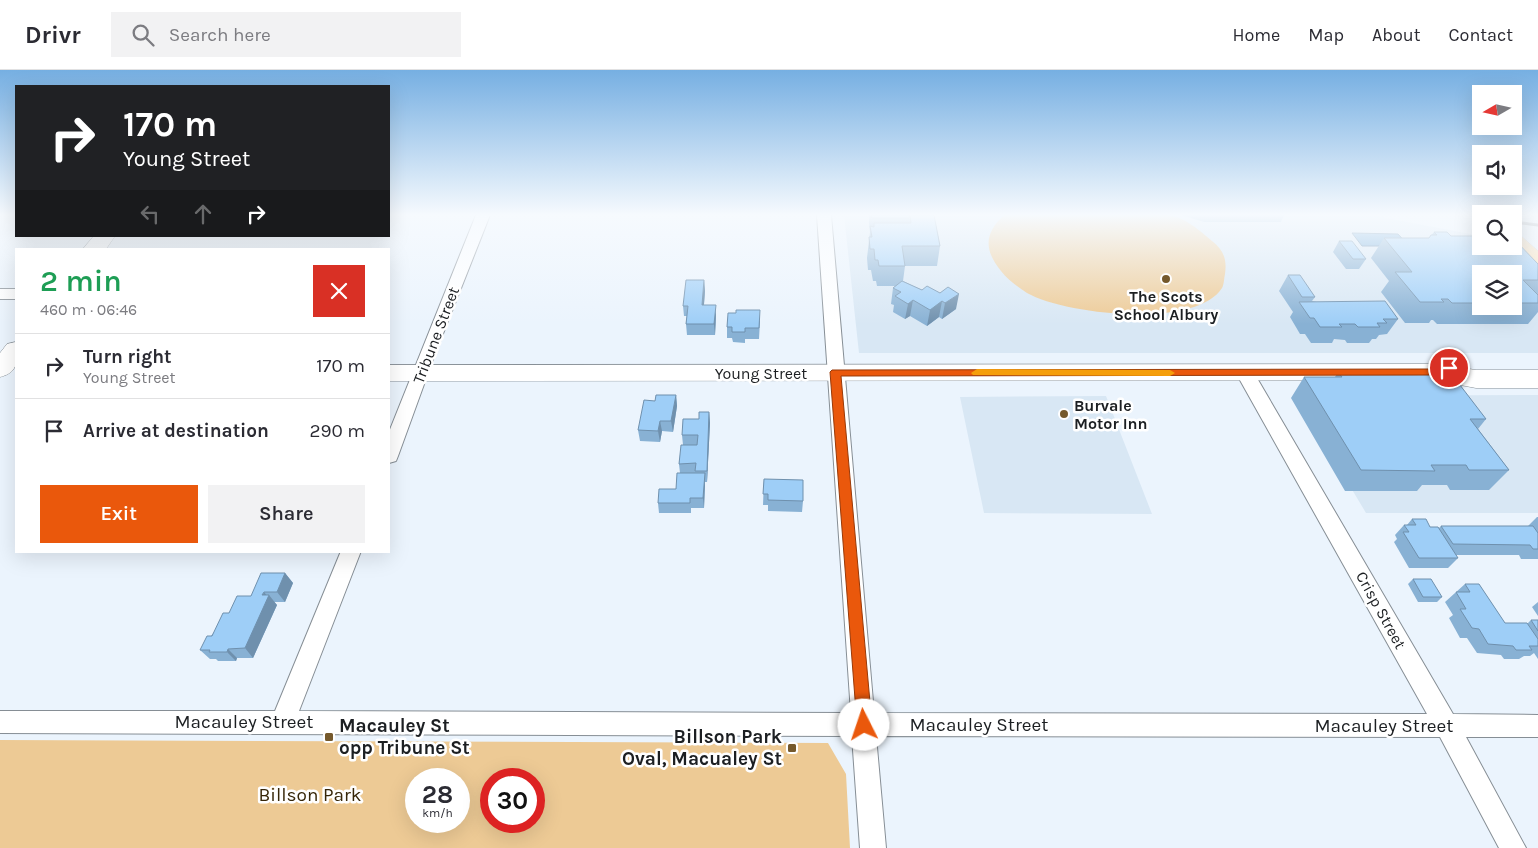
<!DOCTYPE html>
<meta charset="utf-8">
<style>
:root{--surface:#fff;--page:#f2f2f3;--text:#2b2b33;--muted:#7c7c81;--line:#e1e1e2;--accent:#ea580c}
body{margin:0;font-family:Karla,sans-serif;background:var(--page);color:var(--text);height:100vh;display:flex;flex-direction:column;font-size:19px;white-space:nowrap}
*{box-sizing:border-box;margin:0}
p{font-size:16px;color:var(--muted)}
.icon{flex:none;width:28px;height:28px;fill:none;stroke:currentColor;stroke-width:2;stroke-linecap:round;stroke-linejoin:round}
.map{position:relative;flex:1;overflow:hidden}
.side{position:absolute;left:15px;top:178px;width:375px;height:305px;display:flex;flex-direction:column;background:var(--surface);border-radius:0px;box-shadow:0 5px 20px #0002}
.side>*{flex:none}
.hud{position:absolute;left:15px;top:15px;width:375px;height:152px;border-radius:0px;box-shadow:0 5px 20px #0002;background:#202124;color:#fff;overflow:hidden}
.needle{width:32px;rotate:261deg}
.buttons{position:absolute;left:1472px;top:15px;display:grid;gap:10px}
.buttons a{display:grid;place-items:center;width:50px;height:50px;border-radius:0px;background:var(--surface);box-shadow:0 5px 20px #0002;font-size:25px}
.speed{position:absolute;left:405px;top:698px;display:flex;gap:10px;font-size:25px;font-weight:700;text-align:center}
.speed>*{display:grid;place-content:center;width:65px;height:65px;border-radius:50%;background:var(--surface);box-shadow:0 5px 20px #0002;line-height:1}
.speed small{font-size:12px;font-weight:400}
.speed .limit{border:8px solid #d22;background:#fff;color:#111}
.pin{position:absolute;display:grid;place-items:center;width:42px;height:42px;color:#fff;margin:-21px;border:2px solid #fff;border-radius:50%;box-shadow:0 1px 5px #0007}
.me{position:absolute;width:55px;margin:-28px;rotate:356deg;stroke-linejoin:round;filter:drop-shadow(0 0 4px #0008)}
.turn{display:flex;align-items:center;gap:18px;height:105px;padding:0 25px;font-size:22px}
.turn .icon{width:65px;height:65px;stroke-width:2.5}
.turn b{display:block;font-size:35px;line-height:42px}
.lanes{display:flex;align-items:center;height:48px;padding:0 25px;background:#0003;justify-content:center;gap:25px;direction:ltr}
.lanes .off{opacity:.35}
.round{display:grid;place-items:center;flex:none;width:52px;height:52px;border-radius:0px;background:var(--page)}
.summary{display:flex;align-items:center;justify-content:space-between;height:85px;padding:0 25px}
h1{font-size:30px;font-weight:600;line-height:38px;color:#1e9e55}
.cta{display:flex;gap:10px;margin-top:auto;padding:10px 25px}
.cta a{flex:1;height:58px;border-radius:0px;background:var(--accent);color:#fff;font-size:20px;font-weight:600;line-height:58px;text-align:center}
.cta a+a{background:var(--page);color:var(--text)}
ul{padding:0;list-style:none}
li{display:flex;align-items:center;gap:15px;height:65px;padding:0 25px;border-top:1px solid var(--line)}
li div{flex:1}
li b{display:block;font-size:19px}
li em{font-style:normal}
header{display:flex;align-items:center;gap:30px;box-sizing:border-box;height:70px;padding:0 25px;background:var(--surface);border-bottom:1px solid var(--line)}
header strong{font-size:24px}
nav{display:flex;gap:28px;margin-inline-start:auto;font-size:18px}
.search{width:350px;height:45px;background:var(--page);display:flex;align-items:center;gap:12px;box-sizing:border-box;padding:0 18px;border-radius:0px;color:var(--muted);font-size:19px}
.map>svg:first-child{display:block}
.built{fill:#d8e7f4;fill-rule:evenodd}
.green{fill:#edca95;fill-rule:evenodd}
.water{fill:#6ca8d9;stroke:#547fa2}
.lines{fill:none;stroke-linecap:round;stroke-linejoin:round}
.minor-casing{stroke:#868e95;stroke-width:2}
.secondary-casing{stroke:#868e95;stroke-width:1}
.primary-casing{stroke:#d2d2d3;stroke-width:1}
.minor{fill:#fff;fill-rule:evenodd}
.secondary{fill:#fff;fill-rule:evenodd}
.primary{fill:#fbe0b6;fill-rule:evenodd}
.rail{stroke:#6c7177;stroke-width:3}
.wall{fill:#88b1d4;fill-rule:evenodd}
.shaded-wall{fill:#6f90ad}
.building{fill:#9ecef7;stroke:#6f90ad}
.route{fill:#ea580c;stroke:#983908}
.slow{fill:#f59e0b}
.poi-dot{fill:#75592c;stroke:#fff;stroke-width:2}
.labels{text-anchor:middle;dominant-baseline:central;stroke-width:5;stroke-linejoin:round;paint-order:stroke}
.poi-label{font-size:16px;font-weight:bold;fill:#1c1f22;stroke:#fff}
.street-label{font-size:16px;fill:#1c1f22;stroke:#fff}
.near-street-label{font-size:19px;fill:#1c1f22;stroke:#fff}
.near-poi-label{font-size:19px;font-weight:bold;fill:#1c1f22;stroke:#fff;text-anchor:start}
.near-park-label{font-size:19px;fill:#372608;stroke:#fff}
</style>
<header>
<strong>Drivr</strong>
<div class="search"><svg class="icon" aria-label="search" viewBox="0 0 24 24"><circle cx="10" cy="10" r="6"/><path d="M15 15l6 6"/></svg>Search here</div>
<nav><a>Home</a><a>Map</a><a>About</a><a>Contact</a></nav>
</header>
<div class="map">
<svg width="1538" height="778" viewBox="0 0 1538 778">
<rect width="100%" height="100%" fill="#ebf4fd"/>
<!-- built -->
<path class="built" d="M844 145H1370L1481 166V176L1538 215V283H859ZM1481 204H1514V236H1481Z
M1538 325V443H1366L1296 326Z
M1106 326 1152 444 984 443 960 327Z"/>
<!-- green -->
<path class="green" d="M1004 145C1058 145 1113 142 1167 145 1184 146 1200 161 1212 171 1224 180 1227 190 1225 204 1224 208 1224 215 1222 218 1195 260 1064 244 1027 223 1018 217 1008 210 1001 201 984 180 984 164 1004 145Z
M0 670 828 673 846 704 850 778H0ZM416 709H459V751H416ZM491 709H534V751H491Z"/>
<!-- water -->
<path class="water" d="M1352 163 1398 164 1409 176H1362Z"/>
<g class="lines">
<defs>
<path id="minor" d="M476 145H490L435 284 398 386 396 391 389 393V362Z
M817 145H831L874 643 1427 644 1236 303 1239 299 1245 297 1251 299 1254 303 1453 644 1538 645V667H1466L1526 778H1499L1440 667 876 666 886 778H860L852 666 0 663V641H275L341 481H361L299 641 851 643Z
M0 219H16V229H0Z"/>
<path id="secondary" d="M94 166H115L106 179H83Z
M16 272C17 289 20 302 0 307V283L7 274Z
M1434 294 1476 300H1538V318H1476L1434 310 389 311V295Z"/>
<path id="primary" d="M1514 164 1521 166 1538 181V200L1530 198 1508 176H1514Z"/>
</defs>
<!-- minor casing -->
<use href="#minor" class="minor-casing"/>
<!-- secondary casing -->
<use href="#secondary" class="secondary-casing"/>
<!-- primary casing -->
<use href="#primary" class="primary-casing"/>
<!-- minor -->
<use href="#minor" class="minor"/>
<!-- secondary -->
<use href="#secondary" class="secondary"/>
<!-- primary -->
<use href="#primary" class="primary"/>
<!-- rail -->
<path class="rail" d="M1471 145 1481 147
M1514 152 1538 155"/>
</g>
<!-- wall -->
<path class="wall" d="M869 145H934L940 176 937 196H905L903 211 922 220 956 239 942 249 939 247 927 256 910 246 905 249 893 242 894 235 891 234 893 218 895 216H877L876 211H873L871 200H868L867 188 870 162 869 153Z
M1181 145H1284L1281 152H1204Z
M1434 162 1451 166 1538 194V242L1528 254H1437L1433 250H1431L1429 253H1405L1381 222 1389 211 1371 188 1384 168H1429ZM1481 204H1514V236H1481Z
M1339 171 1366 189 1359 199H1346L1333 182Z
M1288 205 1315 227 1312 231 1398 249 1387 264 1379 265 1376 269H1372L1369 273H1347L1345 270 1334 269 1332 273H1311L1305 264H1300L1290 247 1293 242 1279 221Z
M704 210 705 221 704 235 716 245 715 265H687L686 254 687 246H684L683 236Z
M760 251 759 269H745V273L733 272 732 268H727V257Z
M1338 302 1486 349 1478 359 1509 400 1489 420H1450L1447 415H1422L1417 421H1345L1291 328 1304 307H1335Z
M676 325 677 336 673 362 662 361 660 372 640 371 638 360 655 331Z
M709 342 710 353 707 412H705L704 438H691V443H659L658 433 676 419 680 403 679 394 683 375 682 365Z
M764 409 803 431 802 442 768 441V435H763Z
M1537 447H1538V489H1521L1519 485H1456L1458 488 1448 498H1409L1394 472 1397 469 1395 465 1404 455H1407L1412 449 1430 457 1439 458 1441 456H1528Z
M285 503 293 513 285 532H274L277 535 253 588H237L236 591H218L216 589H210L200 580 229 543 251 526Z
M1413 509 1442 527 1437 532H1418L1408 514Z
M1465 514 1505 553 1527 554 1531 550H1538V589L1534 583 1530 586H1524L1519 589H1504L1501 585 1477 583 1467 568H1460L1449 548 1453 545 1445 532Z
M1538 532V546L1532 537Z"/>
<!-- shaded-wall -->
<path class="shaded-wall" d="M704 210 705 221 703 245 702 235Z
M959 224 956 239 942 249 945 233Z
M913 230 910 246 905 249 908 234Z
M942 231 939 247 927 256 930 240Z
M716 235V245L715 265 714 254Z
M676 325 677 336 673 362 671 351Z
M709 342 710 353 707 412V401Z
M660 351 662 361 660 372 658 361Z
M705 403V413L704 438 703 428Z
M285 503 293 513 285 532 277 522Z
M264 522 268 527 269 525 277 535 253 588 245 578Z
M228 579 237 588 236 591 227 582Z"/>
<!-- building -->
<path class="building" d="M871 145H909V148H872Z
M910 145H934L940 176H902L905 196H879L878 190H875L874 179H870L869 167H872L870 156 874 157V153H911Z
M1434 162H1447L1451 166H1481V176H1514V169L1538 194V210H1523L1538 225V233H1514V204H1481V233H1452L1448 229H1441L1444 232H1420L1395 202H1412L1384 168H1429L1431 165H1437Z
M1339 171H1352L1366 189H1353Z
M1288 205H1300L1315 227H1302Z
M686 210H704L702 235H716L714 254H686L688 236H683Z
M902 211 922 220 927 216 940 223 948 217 959 224 945 233 942 231 930 240 913 230 908 234 895 226 901 222 893 218Z
M1385 231 1398 249H1383L1387 253H1377L1380 257H1358L1355 254H1339L1342 257H1320L1314 248H1310L1299 232Z
M736 240H760L759 258H745V262H732V257H727L728 243H736Z
M1338 302H1450L1486 349H1470L1509 400H1469L1466 395H1431L1435 401 1361 400 1304 307H1342Z
M656 325H676L671 351H660L658 361 638 360 644 330 655 331Z
M699 342H709L707 401H695L696 393 679 394 681 375H697L698 365H682L683 349H699Z
M677 403H705L703 428H690V433H658L659 419H676Z
M764 409 803 410V431L768 430V424H763Z
M1412 449H1426L1430 457H1438L1458 488H1419L1403 462H1409L1404 455H1416Z
M1441 456H1533L1538 463V479H1533L1530 475 1453 474Z
M261 503H285L277 522H264L262 525H269L245 578 228 579 227 582H209L210 580H200L207 566H212L223 543H229L237 526H251Z
M1413 509H1431L1442 527H1423Z
M1465 514H1479L1505 553H1527L1538 569V576H1529L1532 580H1516L1513 576 1488 574 1479 559 1472 558 1460 539H1466L1456 522H1470Z
M1531 550H1538V561Z"/>
<!-- sky -->
<linearGradient id="sky" x2="0" y2="1"><stop stop-color="#76afe2"/><stop offset="0.57" stop-color="#f6fafe"/><stop offset="1" stop-color="#f6fafe" stop-opacity="0"/></linearGradient>
<rect width="1538" height="254" fill="url(#sky)"/>
<!-- route -->
<path class="route" d="M1449 295 1453 296 1454 298 1453 301 1434 305 841 306 872 655 869 660 864 662 859 660 857 655 830 302 832 300 1434 299Z"/>
<!-- slow -->
<path class="slow" d="M977 299 1170 300 1175 303 1170 306 973 305 971 303Z"/>
<!-- markers -->
<g class="poi-dot">
<circle cx="1166" cy="209" r="5"/>
<circle cx="1064" cy="344" r="5"/>
<rect x="324" y="662" width="10" height="10" rx="2.5"/>
<rect x="787" y="673" width="10" height="10" rx="2.5"/>
</g>
<g class="labels">
<!-- poi labels -->
<g class="poi-label">
<text x="1166" y="226">The Scots<tspan x="1166" dy="18">School Albury</tspan></text>
<text x="1074" y="335" text-anchor="start">Burvale<tspan x="1074" dy="18">Motor Inn</tspan></text>
</g>
<!-- street labels -->
<g class="street-label">
<text transform="translate(436 265) rotate(-69)">Tribune Street</text>
<text x="761" y="303">Young Street</text>
<text transform="translate(1381 540) rotate(61)">Crisp Street</text>
</g>
<!-- near-street labels -->
<g class="near-street-label">
<text x="244" y="652">Macauley Street</text>
<text x="979" y="655">Macauley Street</text>
<text x="1384" y="656">Macauley Street</text>
</g>
<!-- near-poi labels -->
<g class="near-poi-label">
<text x="339" y="656">Macauley St<tspan x="339" dy="22">opp Tribune St</tspan></text>
<text x="782" y="667" text-anchor="end">Billson Park<tspan x="782" dy="22">Oval, Macualey St</tspan></text>
</g>
<!-- near-park labels -->
<g class="near-park-label">
<text x="310" y="725">Billson Park</text>
</g>
</g>
</svg>
<div class="buttons">
<a><svg class="needle" viewBox="-14 -14 28 28"><path d="M0-13l5 13h-10z" fill="#e53935"/><path d="M0 13l5-13h-10z" fill="#7c7c81"/></svg></a>
<a><svg class="icon" aria-label="sound" viewBox="0 0 24 24"><path d="M4 9h4l5-4v14l-5-4H4zM17 9q2 3 0 6"/></svg></a>
<a><svg class="icon" aria-label="search" viewBox="0 0 24 24"><circle cx="10" cy="10" r="6"/><path d="M15 15l6 6"/></svg></a>
<a><svg class="icon" aria-label="layers" viewBox="0 0 24 24"><path d="M12 4l9 5-9 5-9-5zM3 14l9 5 9-5"/></svg></a>
</div>
<div class="speed"><div>28<small>km/h</small></div><div class="limit">30</div></div>
<div class="pin" style="left:1449px;top:298px;background:#d93025"><svg class="icon" aria-label="arrive" viewBox="0 0 24 24"><path d="M6 21V4h12l-3 4 3 4H6"/></svg></div>
<svg class="me" style="left:864px;top:655px" viewBox="-20 -20 40 40"><circle r="19" fill="#fff"/><path d="M0-13L10 11 0 6-10 11z" fill="#ea580c"/></svg>
<div class="hud">
<div class="turn"><svg class="icon" aria-label="right" viewBox="0 0 24 24"><path d="M7 20v-9h11M14 6l5 5-5 5"/></svg><div><b>170 m</b>Young Street</div></div>
<div class="lanes"><svg class="icon off" aria-label="left" viewBox="0 0 24 24"><path d="M17 20v-9H6M10 6l-5 5 5 5"/></svg><svg class="icon off" aria-label="ahead" viewBox="0 0 24 24"><path d="M12 20V5M6 11l6-6 6 6"/></svg><svg class="icon" aria-label="right" viewBox="0 0 24 24"><path d="M7 20v-9h11M14 6l5 5-5 5"/></svg></div>
</div>
<section class="side">
<div class="summary"><div><h1>2 min</h1><p>460 m · 06:46</p></div><a class="round" style="background:#d93025;color:#fff"><svg class="icon" aria-label="close" viewBox="0 0 24 24"><path d="M6 6l12 12M18 6L6 18"/></svg></a></div>
<ul>
<li><svg class="icon" aria-label="right" viewBox="0 0 24 24"><path d="M7 20v-9h11M14 6l5 5-5 5"/></svg><div><b>Turn right</b><p>Young Street</p></div><em>170 m</em></li>
<li><svg class="icon" aria-label="arrive" viewBox="0 0 24 24"><path d="M6 21V4h12l-3 4 3 4H6"/></svg><div><b>Arrive at destination</b></div><em>290 m</em></li>
</ul>
<div class="cta"><a>Exit</a><a>Share</a></div>
</section>
</div>
